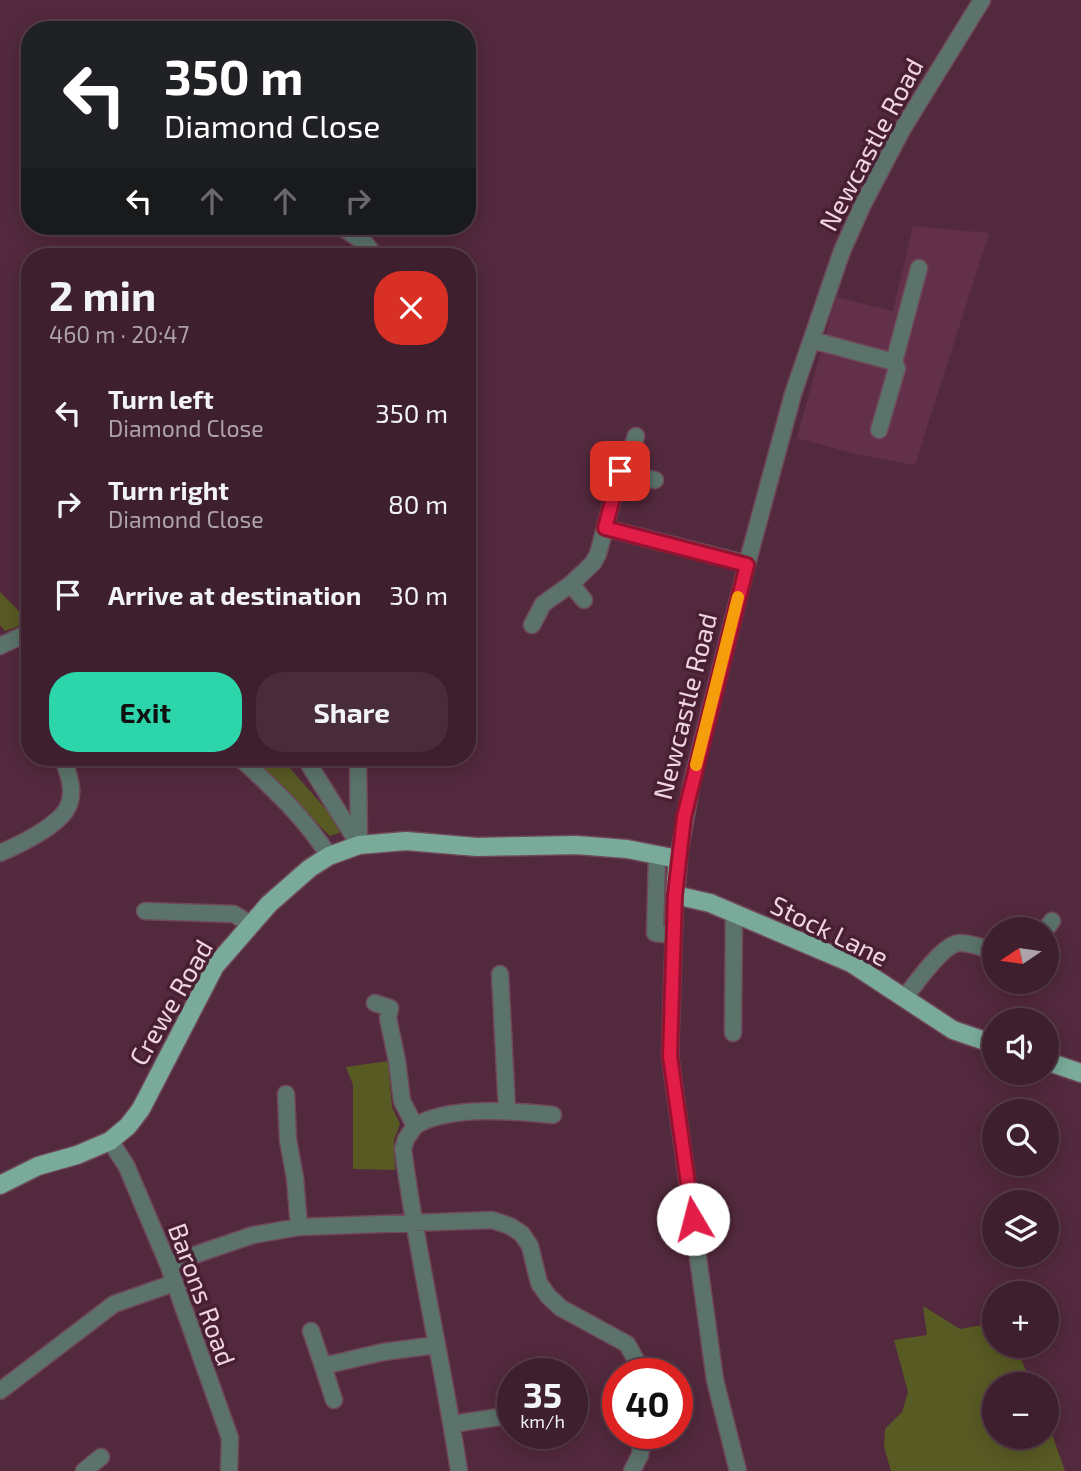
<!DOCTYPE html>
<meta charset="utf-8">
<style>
:root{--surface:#3e1f2e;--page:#492c3a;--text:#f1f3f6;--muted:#ada2aa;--line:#573d4a;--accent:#2dd5ab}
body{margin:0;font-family:"Exo 2",sans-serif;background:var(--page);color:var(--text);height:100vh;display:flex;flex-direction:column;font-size:26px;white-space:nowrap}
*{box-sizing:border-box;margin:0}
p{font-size:23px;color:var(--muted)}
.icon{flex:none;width:38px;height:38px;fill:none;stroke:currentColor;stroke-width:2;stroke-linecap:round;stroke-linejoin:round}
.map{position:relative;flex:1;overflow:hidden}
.panel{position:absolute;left:21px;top:248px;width:455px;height:518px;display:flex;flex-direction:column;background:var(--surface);border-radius:28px;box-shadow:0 4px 18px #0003,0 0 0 2px var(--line)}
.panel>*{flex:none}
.hud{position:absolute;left:21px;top:21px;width:455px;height:214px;border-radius:28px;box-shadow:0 4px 18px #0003,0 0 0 2px var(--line);background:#202124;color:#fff;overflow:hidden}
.needle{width:46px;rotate:257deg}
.controls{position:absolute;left:982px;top:917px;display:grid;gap:14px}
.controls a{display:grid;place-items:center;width:77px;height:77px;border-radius:50%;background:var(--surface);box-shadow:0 4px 18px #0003,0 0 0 2px var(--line);font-size:35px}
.speed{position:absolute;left:497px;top:1358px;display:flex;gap:14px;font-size:35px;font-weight:700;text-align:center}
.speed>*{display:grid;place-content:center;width:91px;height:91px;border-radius:50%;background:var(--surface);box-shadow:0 4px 18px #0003,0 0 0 2px var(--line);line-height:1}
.speed small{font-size:18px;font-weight:400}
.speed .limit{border:10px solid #d22;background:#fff;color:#111}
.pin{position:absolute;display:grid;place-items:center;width:60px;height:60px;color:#fff;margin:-30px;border-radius:14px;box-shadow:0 4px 10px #0006}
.me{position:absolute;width:77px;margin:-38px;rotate:352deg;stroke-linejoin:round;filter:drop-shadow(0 0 5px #0008)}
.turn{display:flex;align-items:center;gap:24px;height:147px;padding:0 28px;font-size:32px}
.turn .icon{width:91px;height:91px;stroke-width:2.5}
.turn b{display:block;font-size:49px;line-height:60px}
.lanes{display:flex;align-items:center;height:66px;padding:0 28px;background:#0003;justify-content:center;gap:35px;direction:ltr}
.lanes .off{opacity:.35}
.round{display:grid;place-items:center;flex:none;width:74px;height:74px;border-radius:28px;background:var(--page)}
.summary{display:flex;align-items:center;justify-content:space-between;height:119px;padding:0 28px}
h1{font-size:42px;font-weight:700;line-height:52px}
.cta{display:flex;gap:14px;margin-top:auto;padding:14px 28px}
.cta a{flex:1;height:80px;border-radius:28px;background:var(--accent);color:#111;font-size:28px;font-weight:700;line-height:80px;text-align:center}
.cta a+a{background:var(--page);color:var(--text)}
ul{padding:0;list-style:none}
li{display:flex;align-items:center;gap:21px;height:91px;padding:0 28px}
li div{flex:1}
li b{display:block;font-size:26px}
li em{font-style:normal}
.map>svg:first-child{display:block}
.built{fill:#623048}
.green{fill:#585a24}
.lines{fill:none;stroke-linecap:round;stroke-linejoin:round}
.minor-casing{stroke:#6f485a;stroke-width:19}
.major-casing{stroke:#6f485a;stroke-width:21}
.minor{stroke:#5b736a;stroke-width:16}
.major{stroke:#7aab9a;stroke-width:18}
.route-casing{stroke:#92132f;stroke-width:18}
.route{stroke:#e11d48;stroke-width:12}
.slow{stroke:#f59e0b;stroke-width:12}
.labels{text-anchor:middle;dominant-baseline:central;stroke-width:7;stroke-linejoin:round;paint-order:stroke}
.street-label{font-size:26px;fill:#f0d5e0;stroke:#481f33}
</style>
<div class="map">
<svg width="1081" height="1471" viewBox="0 0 1081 1471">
<rect width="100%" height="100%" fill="#53293d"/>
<!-- built -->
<path class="built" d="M913 226 989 233 915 465 855 454 797 438 836 297 893 311Z"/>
<!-- green -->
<path class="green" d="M0 592 20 612 30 611V622L5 631 0 625Z
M251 758H281L345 831 330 836Z
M388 1061 392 1107 400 1124 394 1140 395 1170 353 1169V1085L346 1067Z
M923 1306 960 1329 994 1323V1346H1016L1031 1384H994V1437H1046L1047 1420 1065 1471H891L884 1447 885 1429 902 1412 908 1392 894 1340 927 1335Z"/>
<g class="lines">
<defs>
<path id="minor" d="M340 226 365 243 376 257
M812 340 894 362 897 368 879 430
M894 362 919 268
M620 472 655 480
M605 528 747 564
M571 584 584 600
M532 625 543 604 571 584 593 563 598 554 622 464 631 451 636 436
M0 646 30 632
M240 758C273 788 305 818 329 856
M305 758 359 845
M358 758 359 843
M0 853C19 845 66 823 70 801 74 787 67 771 63 758
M657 855 655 933 673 935
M678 859 692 782 747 564 793 394 842 251 863 204 903 128 982 0
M675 895 670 1056 715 1380 738 1471
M145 911 234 914 250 924
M1046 929 1052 921
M500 974 507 1110
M904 998C916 984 943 943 960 943 971 943 984 948 994 951
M375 1003 390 1008 388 1018 397 1061 402 1101 415 1126C449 1105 514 1111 553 1115
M733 1033 734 913
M286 1094 288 1140 295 1178 299 1227
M415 1126 406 1139 403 1149C417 1257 443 1363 459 1471
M110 1141 126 1165 168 1264 230 1438 229 1471
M168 1264 253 1235 299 1227 492 1220 510 1226 522 1234 530 1246 539 1283 548 1296 561 1308 627 1344 636 1360 637 1374
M311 1331 323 1366
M0 1391 114 1304 174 1283
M334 1400 323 1366 383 1352 436 1345
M452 1424 513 1415
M84 1471 101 1457
M632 1471 640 1455 643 1433"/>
<path id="major" d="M1046 1061 1081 1073
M0 1185 38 1166 77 1155 110 1141 128 1126 141 1109 215 966 269 904 310 868 329 856 359 845 406 841 477 847 576 845 627 849 678 859 675 895 710 903 851 963 953 1030 994 1044"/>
</defs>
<!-- minor casing -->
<use href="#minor" class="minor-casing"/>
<!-- major casing -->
<use href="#major" class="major-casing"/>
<!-- minor -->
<use href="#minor" class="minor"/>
<!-- major -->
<use href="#major" class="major"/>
</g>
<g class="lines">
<defs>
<path id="route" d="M620 471 605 528 747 565 684 817 675 895 670 1056 693 1219"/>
</defs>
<!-- route casing -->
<use href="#route" class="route-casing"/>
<!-- route -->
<use href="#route" class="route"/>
<!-- slow -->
<path class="slow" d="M696 765 738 597"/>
</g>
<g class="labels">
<!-- street labels -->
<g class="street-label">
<text transform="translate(870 144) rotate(-62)">Newcastle Road</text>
<text transform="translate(684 706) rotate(-76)">Newcastle Road</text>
<text transform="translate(830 930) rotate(26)">Stock Lane</text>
<text transform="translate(170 1002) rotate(-60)">Crewe Road</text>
<text transform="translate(203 1294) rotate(70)">Barons Road</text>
</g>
</g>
</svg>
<div class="controls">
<a><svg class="needle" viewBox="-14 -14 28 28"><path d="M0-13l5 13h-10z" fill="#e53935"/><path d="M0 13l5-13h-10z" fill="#ada2aa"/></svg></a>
<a><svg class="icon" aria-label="sound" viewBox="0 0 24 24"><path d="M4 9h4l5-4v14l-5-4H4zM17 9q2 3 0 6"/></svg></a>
<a><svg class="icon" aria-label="search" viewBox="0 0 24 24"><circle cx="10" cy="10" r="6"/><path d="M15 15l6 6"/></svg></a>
<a><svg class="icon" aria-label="layers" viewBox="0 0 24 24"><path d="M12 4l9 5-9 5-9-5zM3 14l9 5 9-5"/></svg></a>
<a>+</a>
<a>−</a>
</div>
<div class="speed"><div>35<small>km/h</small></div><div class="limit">40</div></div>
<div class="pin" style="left:620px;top:471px;background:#d93025"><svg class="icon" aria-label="arrive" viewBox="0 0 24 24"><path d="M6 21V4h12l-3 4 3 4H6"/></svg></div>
<svg class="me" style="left:693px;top:1219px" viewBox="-20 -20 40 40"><circle r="19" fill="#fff"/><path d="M0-13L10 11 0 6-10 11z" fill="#e11d48"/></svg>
<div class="hud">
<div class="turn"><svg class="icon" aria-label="left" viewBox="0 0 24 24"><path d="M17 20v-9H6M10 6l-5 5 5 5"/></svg><div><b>350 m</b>Diamond Close</div></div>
<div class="lanes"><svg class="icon" aria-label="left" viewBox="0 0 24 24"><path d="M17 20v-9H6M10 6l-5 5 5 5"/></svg><svg class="icon off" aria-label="ahead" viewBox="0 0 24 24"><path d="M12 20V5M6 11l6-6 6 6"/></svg><svg class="icon off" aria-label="ahead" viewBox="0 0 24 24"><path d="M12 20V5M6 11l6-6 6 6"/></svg><svg class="icon off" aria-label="right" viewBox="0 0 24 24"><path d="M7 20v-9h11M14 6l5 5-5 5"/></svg></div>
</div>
<section class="panel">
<div class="summary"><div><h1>2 min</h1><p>460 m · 20:47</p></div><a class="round" style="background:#d93025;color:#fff"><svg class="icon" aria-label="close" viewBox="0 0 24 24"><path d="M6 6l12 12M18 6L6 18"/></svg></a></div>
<ul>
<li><svg class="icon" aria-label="left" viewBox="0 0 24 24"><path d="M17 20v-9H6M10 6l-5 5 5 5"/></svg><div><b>Turn left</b><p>Diamond Close</p></div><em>350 m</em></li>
<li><svg class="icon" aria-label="right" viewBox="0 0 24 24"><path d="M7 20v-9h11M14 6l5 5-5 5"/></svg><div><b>Turn right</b><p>Diamond Close</p></div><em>80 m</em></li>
<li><svg class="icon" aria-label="arrive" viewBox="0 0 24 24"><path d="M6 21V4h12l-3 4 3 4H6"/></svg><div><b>Arrive at destination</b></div><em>30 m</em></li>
</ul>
<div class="cta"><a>Exit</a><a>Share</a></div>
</section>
</div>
